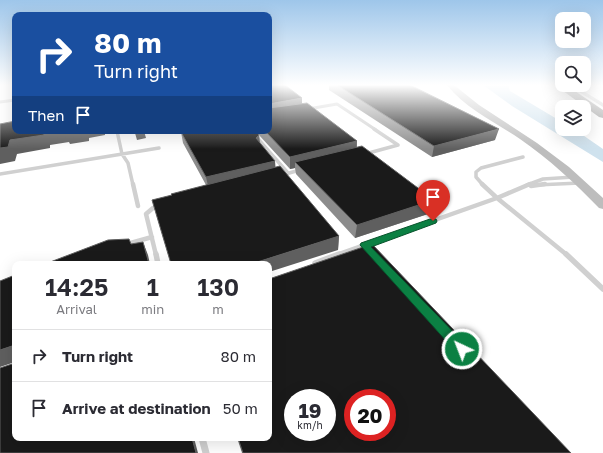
<!DOCTYPE html>
<style>
:root{--surface:#fff;--page:#f7f7f7;--text:#2b2b33;--muted:#7c7c81;--line:#e1e1e2}
body{margin:0;font-family:"Golos Text",sans-serif;background:var(--page);color:var(--text);height:100vh;display:flex;flex-direction:column;font-size:15px;white-space:nowrap}
*{box-sizing:border-box;margin:0}
p{font-size:13px;color:var(--muted)}
.icon{flex:none;width:22px;height:22px;fill:none;stroke:currentColor;stroke-width:2;stroke-linecap:round;stroke-linejoin:round}
.map{position:relative;flex:1;overflow:hidden}
.drawer{position:absolute;left:12px;top:261px;width:260px;height:180px;display:flex;flex-direction:column;background:var(--surface);border-radius:8px;box-shadow:0 4px 16px #0002}
.drawer>*{flex:none}
.hud{position:absolute;left:12px;top:12px;width:260px;height:122px;border-radius:8px;box-shadow:0 4px 16px #0002;background:#1a4fa0;color:#fff;overflow:hidden}
.fabs{position:absolute;left:555px;top:12px;display:grid;gap:8px}
.fabs a{display:grid;place-items:center;width:36px;height:36px;border-radius:8px;background:var(--surface);box-shadow:0 4px 16px #0002;font-size:20px}
.speed{position:absolute;left:284px;top:389px;display:flex;gap:8px;font-size:20px;font-weight:700;text-align:center}
.speed>*{display:grid;place-content:center;width:52px;height:52px;border-radius:50%;background:var(--surface);box-shadow:0 4px 16px #0002;line-height:1}
.speed small{font-size:10px;font-weight:400}
.speed .limit{border:6px solid #d22;background:#fff;color:#111}
.pin{position:absolute;display:grid;place-items:center;width:34px;height:34px;color:#fff;margin:-41px -17px;border-radius:50% 50% 50% 0;rotate:-45deg;box-shadow:0 0 4px #0007}
.pin .icon{rotate:45deg}
.me{position:absolute;width:44px;margin:-22px;rotate:317deg;stroke-linejoin:round;filter:drop-shadow(0 0 3px #0008)}
.turn{display:flex;align-items:center;gap:14px;height:84px;padding:0 16px;font-size:18px}
.turn .icon{width:52px;height:52px;stroke-width:2.5}
.turn b{display:block;font-size:28px;line-height:34px}
.then{display:flex;align-items:center;height:38px;padding:0 16px;background:#0003;gap:8px;font-size:15px}
.eta{display:flex;justify-content:space-evenly;align-items:center;height:68px;text-align:center}
.eta b{font-size:24px;font-weight:600;line-height:28px}
ul{padding:0;list-style:none}
li{display:flex;align-items:center;gap:12px;height:52px;padding:0 16px;border-top:1px solid var(--line)}
li div{flex:1}
li b{display:block;font-size:15px}
li em{font-style:normal}
.map>svg:first-child{display:block}
.water{fill:#cfe2ee}
.lines{fill:none;stroke-linecap:round;stroke-linejoin:round}
.lane-far4{stroke:#d0d0d0;stroke-width:3}
.lane-far3{stroke:#d0d0d0;stroke-width:3.5}
.lane-far2{stroke:#d0d0d0;stroke-width:4.5}
.lane-far1{stroke:#d0d0d0;stroke-width:5.5}
.lane{stroke:#d0d0d0;stroke-width:7}
.street{fill:#d0d0d0;fill-rule:evenodd}
.secondary{fill:#bdbdbd;fill-rule:evenodd}
.highway{fill:#9a9a9a;fill-rule:evenodd}
.wall{fill:#8c8c8c}
.shaded-wall{fill:#5f5f5f}
.building{fill:#1a1a1a;stroke:#5f5f5f;fill-rule:evenodd}
.route{fill:#0b8043;stroke:#07532c}
</style>
<div class="map">
<svg width="603" height="453" viewBox="0 0 603 453">
<rect width="100%" height="100%" fill="#fff"/>
<!-- water -->
<path class="water" d="M483 85H508L510 91 562 122V129H574L603 149V162L512 106Z"/>
<g class="lines">
<!-- lane-far4 -->
<path class="lane-far4" d="M0 102 15 100
M308 109 337 104 376 130"/>
<!-- lane-far3 -->
<path class="lane-far3" d="M117 131 122 154 128 163 133 185
M251 131 288 173
M365 154 398 145 374 129
M0 174 159 148
M282 175 300 170
M483 185 476 177V172L481 168 523 157
M527 185 543 179 574 177
M536 185 580 183"/>
<!-- lane-far2 -->
<path class="lane-far2" d="M133 184 138 206
M531 186 545 184
M497 198 567 255
M497 198 530 184
M127 244 152 237
M156 255 146 214 153 208 158 207
M336 255 497 198 482 184"/>
<!-- lane-far1 -->
<path class="lane-far1" d="M156 254 158 264
M566 254 603 289
M315 263 339 254"/>
<!-- lane -->
<path class="lane" d="M202 438 206 453"/>
<!-- street -->
<path class="street" d="M568 85H574L603 103V107Z"/>
<!-- secondary -->
<path class="secondary" d="M447 85H454L479 105 537 143 569 167 603 198V209L599 208C575 183 549 159 520 139 495 122 466 109 447 85Z"/>
<!-- highway -->
<path class="highway" d="M555 85H566L603 110V118L599 117Z"/>
</g>
<!-- wall -->
<path class="wall" d="M329 85H410L495 140 432 157 329 90Z
M302 103 357 141V148L434 200 431 213 355 238 296 174 295 168 290 169 259 135 260 143 275 167 339 236 338 250 172 195 206 185 183 143 181 132 185 131H269Z
M237 438H269L571 453H242Z"/>
<!-- shaded-wall -->
<path class="shaded-wall" d="M302 98V108L269 114V104Z
M499 129 495 140 432 157 434 146Z
M48 131H105V135L89 138V141L70 144 69 142 50 145V148L17 154 15 161 0 164V148L10 140Z
M144 131 146 138 137 140 135 133Z
M259 135 260 146 256 138Z
M357 141 356 152 295 162V168L290 169V157Z
M275 161 276 173 209 190 206 177Z
M434 200 431 213 355 238 357 225Z
M339 236 338 250 269 272V264H251Z
M143 242 148 255 150 264H149Z
M15 345V362L0 367V350Z
M192 438H194L198 453H196Z"/>
<!-- building -->
<path class="building" d="M269 85H285L302 98 269 104Z
M337 85H410L499 129 434 146Z
M307 103 357 141 290 157 265 131H269V108Z
M15 121V131H48L44 132V135L10 140 8 147 0 148V124Z
M134 131H144L135 133Z
M185 131H256L259 135 256 138 275 161 206 177 181 132Z
M362 146 434 200 357 225 295 162Z
M280 166 339 236 251 264H171L152 200 172 195 171 194Z
M129 239 131 244 143 242 149 264H45L108 240Z
M372 244 571 453H243L238 438H269V279ZM293 398H327V432H293ZM353 398H387V432H353Z
M15 275V345L0 350V281Z
M15 363V438H192L196 453H0V368Z"/>
<!-- sky -->
<linearGradient id="sky" x2="0" y2="1"><stop stop-color="#9ec6ea"/><stop offset="0.57" stop-color="#fff"/><stop offset="1" stop-color="#fff" stop-opacity="0"/></linearGradient>
<rect width="603" height="149" fill="url(#sky)"/>
<!-- route -->
<path class="route" d="M430 219H436L437 221 436 223 371 247 466 345 468 349 466 353 462 355 457 353 360 245 361 243Z"/>
</svg>
<div class="fabs">
<a><svg class="icon" aria-label="sound" viewBox="0 0 24 24"><path d="M4 9h4l5-4v14l-5-4H4zM17 9q2 3 0 6"/></svg></a>
<a><svg class="icon" aria-label="search" viewBox="0 0 24 24"><circle cx="10" cy="10" r="6"/><path d="M15 15l6 6"/></svg></a>
<a><svg class="icon" aria-label="layers" viewBox="0 0 24 24"><path d="M12 4l9 5-9 5-9-5zM3 14l9 5 9-5"/></svg></a>
</div>
<div class="speed"><div>19<small>km/h</small></div><div class="limit">20</div></div>
<div class="pin" style="left:433px;top:221px;background:#d93025"><svg class="icon" aria-label="arrive" viewBox="0 0 24 24"><path d="M6 21V4h12l-3 4 3 4H6"/></svg></div>
<svg class="me" style="left:462px;top:349px" viewBox="-20 -20 40 40"><circle r="17" fill="#0b8043" stroke="#fff" stroke-width="3"/><path d="M0-11L8 9 0 5-8 9z" fill="#fff"/></svg>
<div class="hud">
<div class="turn"><svg class="icon" aria-label="right" viewBox="0 0 24 24"><path d="M7 20v-9h11M14 6l5 5-5 5"/></svg><div><b>80 m</b>Turn right</div></div>
<div class="then">Then<svg class="icon" aria-label="arrive" viewBox="0 0 24 24"><path d="M6 21V4h12l-3 4 3 4H6"/></svg></div>
</div>
<section class="drawer">
<div class="eta">
<div><b>14:25</b><p>Arrival</p></div>
<div><b>1</b><p>min</p></div>
<div><b>130</b><p>m</p></div>
</div>
<ul>
<li><svg class="icon" aria-label="right" viewBox="0 0 24 24"><path d="M7 20v-9h11M14 6l5 5-5 5"/></svg><div><b>Turn right</b></div><em>80 m</em></li>
<li><svg class="icon" aria-label="arrive" viewBox="0 0 24 24"><path d="M6 21V4h12l-3 4 3 4H6"/></svg><div><b>Arrive at destination</b></div><em>50 m</em></li>
</ul>
</section>
</div>
